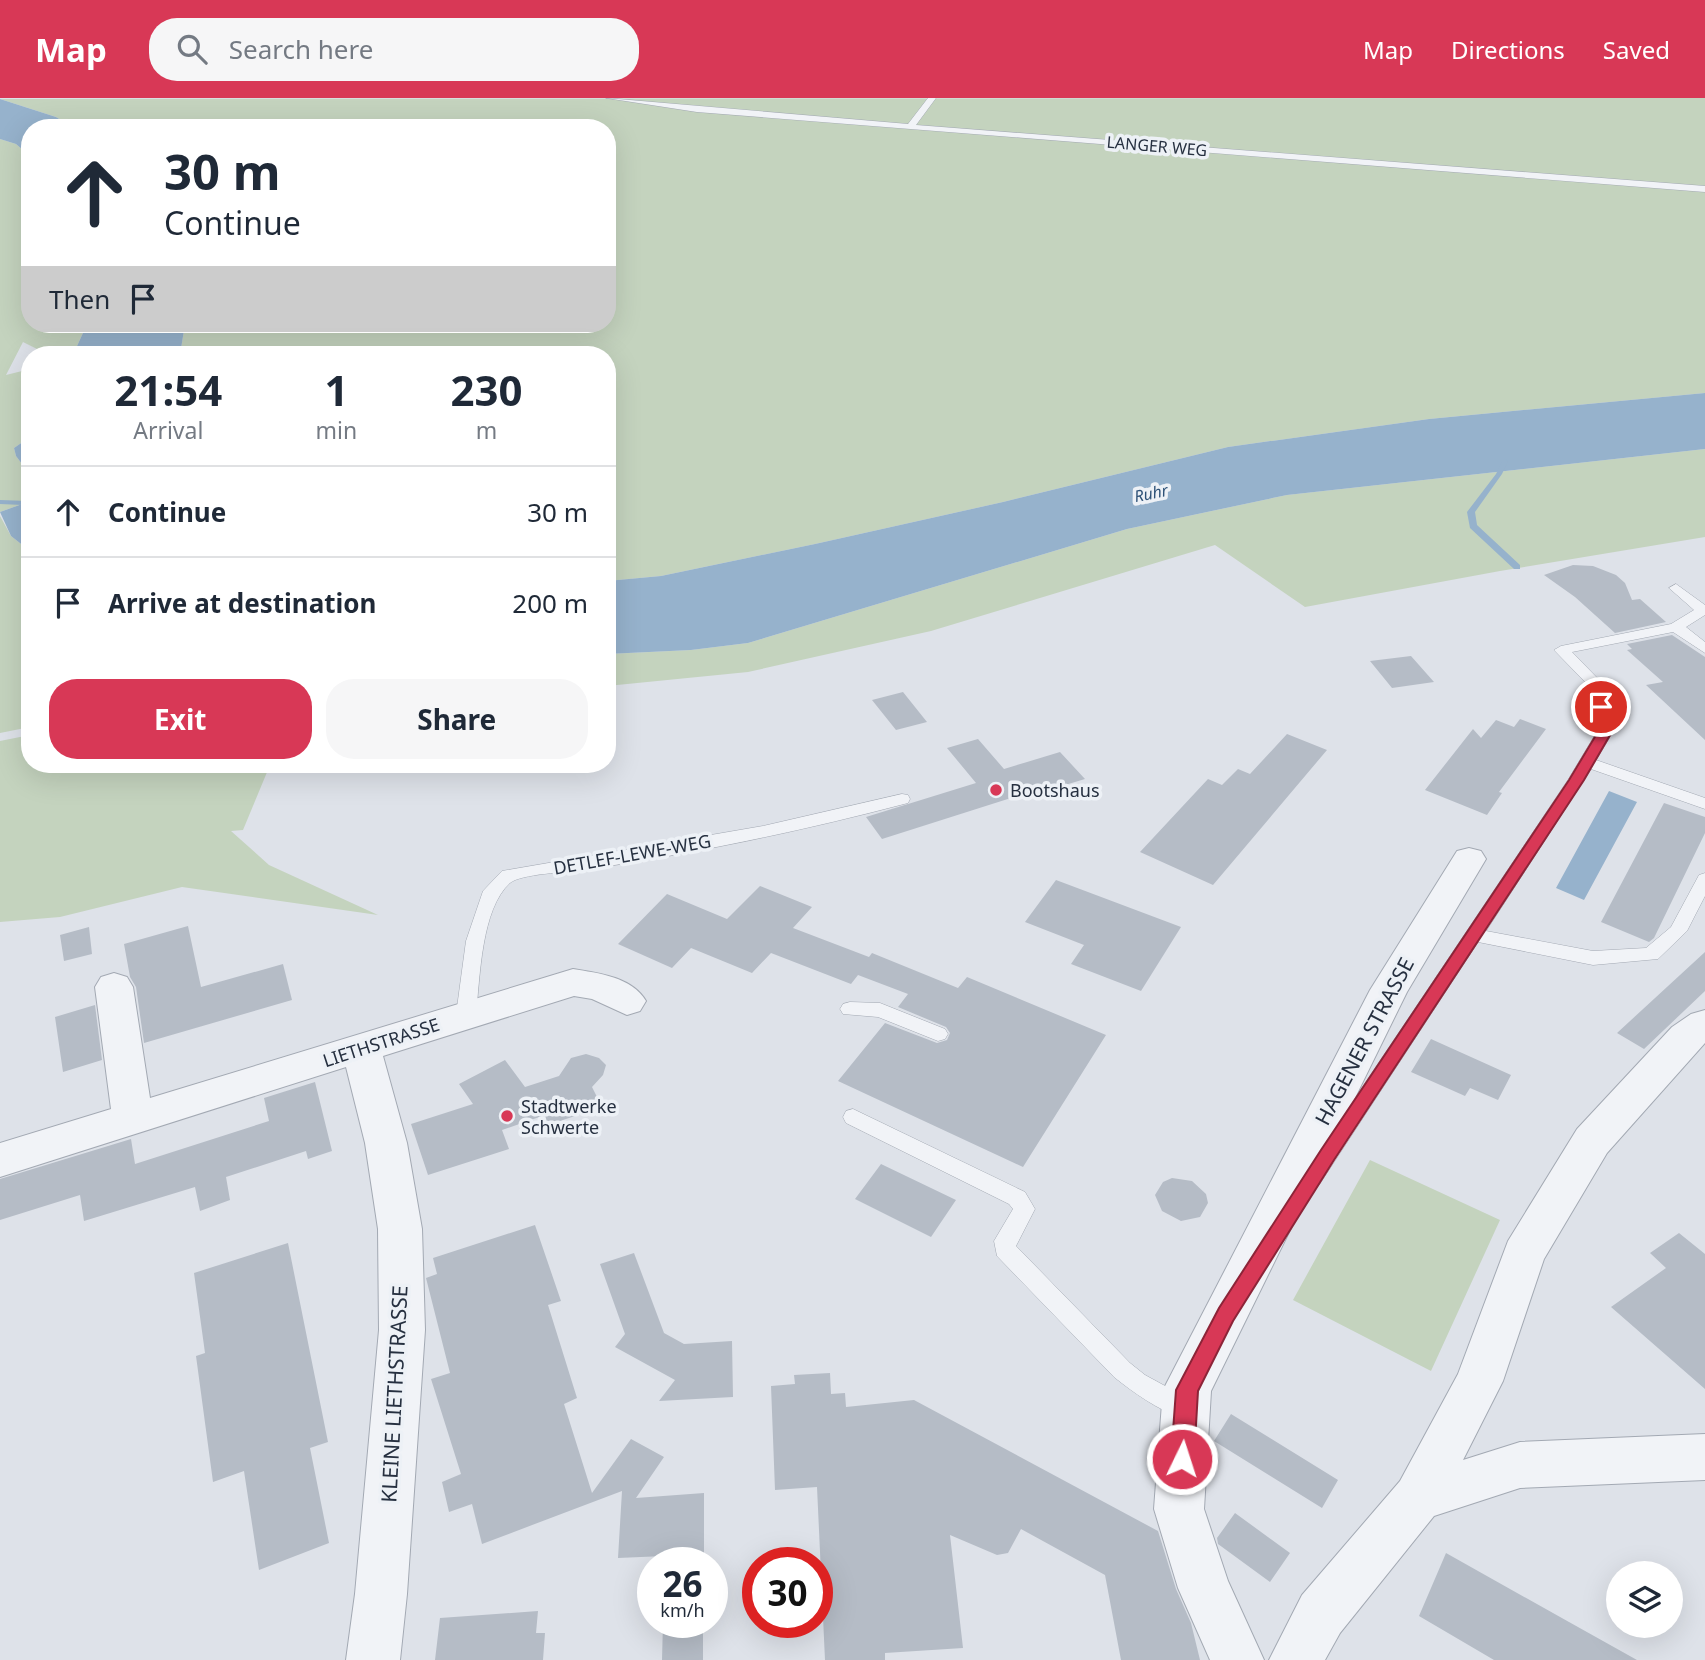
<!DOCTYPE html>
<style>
:root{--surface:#fff;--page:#f6f6f7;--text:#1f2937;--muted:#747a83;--line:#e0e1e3;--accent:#d83856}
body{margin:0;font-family:"Noto Sans",sans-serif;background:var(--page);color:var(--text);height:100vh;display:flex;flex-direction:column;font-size:26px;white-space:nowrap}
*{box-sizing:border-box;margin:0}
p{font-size:23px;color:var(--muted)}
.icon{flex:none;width:38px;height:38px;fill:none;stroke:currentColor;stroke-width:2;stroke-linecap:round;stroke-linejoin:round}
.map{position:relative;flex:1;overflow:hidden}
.drawer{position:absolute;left:21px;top:248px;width:595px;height:427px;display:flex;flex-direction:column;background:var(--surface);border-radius:28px;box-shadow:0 7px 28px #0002}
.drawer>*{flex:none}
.banner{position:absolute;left:21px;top:21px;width:595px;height:214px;border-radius:28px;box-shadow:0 7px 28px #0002;background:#fff;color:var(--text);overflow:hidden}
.controls{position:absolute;left:1606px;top:1463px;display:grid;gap:14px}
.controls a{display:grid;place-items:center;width:77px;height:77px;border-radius:50%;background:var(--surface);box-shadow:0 7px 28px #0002;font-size:35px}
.speed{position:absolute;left:637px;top:1449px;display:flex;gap:14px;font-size:35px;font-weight:700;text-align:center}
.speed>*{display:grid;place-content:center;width:91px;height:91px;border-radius:50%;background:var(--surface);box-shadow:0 7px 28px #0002;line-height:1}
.speed small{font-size:18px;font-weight:400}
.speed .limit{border:10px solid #d22;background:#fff;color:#111}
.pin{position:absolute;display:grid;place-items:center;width:60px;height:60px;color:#fff;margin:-30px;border:4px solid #fff;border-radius:50%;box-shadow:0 2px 7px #0007}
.me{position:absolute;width:77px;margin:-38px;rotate:4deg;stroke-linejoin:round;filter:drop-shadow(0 0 5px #0008)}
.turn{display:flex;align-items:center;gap:24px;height:147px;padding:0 28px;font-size:32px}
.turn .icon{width:91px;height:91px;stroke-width:2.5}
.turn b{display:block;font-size:49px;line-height:60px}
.then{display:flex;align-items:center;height:66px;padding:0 28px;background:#0003;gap:14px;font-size:26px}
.eta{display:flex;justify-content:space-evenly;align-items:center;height:119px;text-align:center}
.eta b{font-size:42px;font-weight:700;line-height:49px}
.primary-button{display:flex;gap:14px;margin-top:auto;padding:14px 28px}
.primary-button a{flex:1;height:80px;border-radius:28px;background:var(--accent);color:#fff;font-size:28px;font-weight:700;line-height:80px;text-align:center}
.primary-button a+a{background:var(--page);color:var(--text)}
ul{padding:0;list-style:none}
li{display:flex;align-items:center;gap:21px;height:91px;padding:0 28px;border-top:2px solid var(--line)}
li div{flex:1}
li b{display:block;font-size:26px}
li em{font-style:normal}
header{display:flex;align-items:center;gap:42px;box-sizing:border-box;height:98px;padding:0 35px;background:var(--accent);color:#fff}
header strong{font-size:33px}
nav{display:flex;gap:38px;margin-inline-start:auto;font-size:24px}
.search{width:490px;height:63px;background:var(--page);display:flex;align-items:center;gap:18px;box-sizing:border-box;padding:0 24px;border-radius:28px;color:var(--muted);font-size:26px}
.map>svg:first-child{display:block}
.green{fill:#c4d3be}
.water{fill:#96b2cc}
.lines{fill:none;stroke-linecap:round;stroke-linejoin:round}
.stream{fill:#96b2cc;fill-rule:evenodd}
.building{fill:#b5bcc6}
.lane-casing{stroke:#a3a9b3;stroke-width:1}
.street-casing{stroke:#a3a9b3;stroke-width:2}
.lane{fill:#f1f3f7;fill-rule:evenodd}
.street{fill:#f1f3f7;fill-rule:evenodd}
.route{fill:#d83856;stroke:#8c2438;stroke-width:2}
.poi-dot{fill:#d83856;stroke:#edf1f6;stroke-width:2.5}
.labels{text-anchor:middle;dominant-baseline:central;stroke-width:7;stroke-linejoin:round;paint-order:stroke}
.far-street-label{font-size:16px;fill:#263040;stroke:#edf1f6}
.far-water-label{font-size:16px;font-style:italic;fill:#2d5177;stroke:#edf1f6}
.poi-label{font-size:18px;fill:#263040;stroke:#edf1f6;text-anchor:start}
.street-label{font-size:18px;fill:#263040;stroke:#edf1f6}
.near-street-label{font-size:21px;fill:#263040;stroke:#edf1f6}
</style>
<header>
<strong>Map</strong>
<div class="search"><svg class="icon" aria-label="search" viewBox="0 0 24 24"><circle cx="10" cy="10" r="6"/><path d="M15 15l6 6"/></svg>Search here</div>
<nav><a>Map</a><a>Directions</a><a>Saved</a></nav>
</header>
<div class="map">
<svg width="1705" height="1562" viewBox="0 0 1705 1562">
<rect width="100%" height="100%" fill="#dee2e9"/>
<!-- green -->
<path class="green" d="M1705 0V295L1429 321 1228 349 1003 404 815 446 661 478 607 483V257H180L185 226H607V30H74L56 19 0 1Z
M0 41 16 46 30 58V226H87L73 257H49L23 244 6 277 30 271V339L14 350 16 358 28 374 25 405 0 414Z
M1705 351V439L1500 473 1305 509 1215 447 931 533 748 574 607 588V556L691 552 748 545 1127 431 1287 397Z
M0 418 11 438 30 453V629L0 635Z
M30 637V667H270L243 732 231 733 269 767 378 817 182 789 60 819 0 824V643Z
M1370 1062 1500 1122 1431 1273 1293 1202Z"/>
<!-- water -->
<path class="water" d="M0 1 56 19 74 30H30V58L16 46 0 41Z
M87 226H185L180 257H73Z
M1705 295V351L1287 397 1127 431 748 545 691 552 607 556V483L661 478 815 446 1003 404 1228 349 1429 321Z
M30 339V453L11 438 0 414 25 405 28 374 16 358 14 350Z
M1609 693 1637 704 1584 802 1556 790Z"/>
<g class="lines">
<!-- stream -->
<path class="stream" d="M1505 361 1508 363 1502 376 1475 414 1477 427 1520 467V471H1514L1470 430 1467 414 1496 376 1503 362Z
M0 402 28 403 30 405V410L23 407 0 406Z"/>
</g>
<!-- building -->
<path class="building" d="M1573 467 1593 468 1616 477 1625 485 1632 502 1640 501 1666 524 1615 535 1575 499 1544 477Z
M1672 537 1705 559V642L1646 587 1663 584 1627 552 1632 551 1627 546Z
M1411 558 1434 584 1392 590 1370 563Z
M903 594 927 624 896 632 872 602Z
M1520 621 1546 631 1499 694 1502 695 1487 717 1425 692 1473 631 1481 640 1496 622 1514 629Z
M1287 636 1327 652 1213 787 1140 754 1208 681 1222 687 1238 671 1250 676Z
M978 641 1004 671 1060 654 1085 681 1055 690 1052 687 882 741 866 719 976 685 947 650Z
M1664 705 1705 719V735L1654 840 1649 844 1601 824Z
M1056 782 1181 829 1141 893 1071 866 1084 847 1025 824Z
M760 788 812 809 793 830 869 859 872 855 958 890 967 879 1106 937 1023 1069 838 983 885 925 937 945 947 942 950 935 946 929 898 909 908 896 858 877 851 886 771 855 752 875 691 850 672 870 618 846 667 796 727 821Z
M188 828 201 889 283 866 292 902 144 945 136 889 130 879 124 846Z
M89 829 92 856 64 863 60 837Z
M1705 854V893L1644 951 1617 935Z
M95 907 102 962 63 974 55 919Z
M1431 941 1511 977 1498 1002 1470 990 1465 998 1411 974Z
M586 956 599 960 606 967 603 977 592 989 602 1009 548 1027 545 1017 502 1032 509 1051 428 1077 411 1026 473 1006 459 986 505 962 525 989 559 978 571 960Z
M315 984 332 1053 308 1061 306 1053 226 1079 230 1102 200 1113 195 1089 84 1123 80 1097 0 1122V1081L131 1041 135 1066 269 1023 264 1000Z
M881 1066 956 1102 931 1139 855 1101Z
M1172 1080 1192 1083 1206 1096 1208 1105 1200 1119 1181 1123 1162 1113 1155 1097 1163 1084Z
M535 1127 561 1203 548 1207 577 1300 564 1306 592 1395 631 1341 664 1359 636 1400 704 1395V1465H664V1458L618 1460 622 1393 482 1446 472 1406 449 1414 442 1384 461 1376 431 1281 450 1275 426 1180 437 1176 433 1160Z
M1679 1135 1705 1156V1291L1611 1209 1666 1170 1650 1155Z
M288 1145 328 1344 310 1350 329 1445 259 1472 244 1373 213 1384 196 1258 205 1255 194 1175Z
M634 1155 664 1235 684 1246 732 1243 733 1299 659 1303 675 1282 615 1249 625 1236 600 1166Z
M830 1275 831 1296 845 1295 846 1309 914 1302 1158 1433 1176 1491 1191 1525 1200 1562H1121L1105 1477 1021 1431 1008 1455 997 1457 950 1437 963 1550 885 1555V1562H825L817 1389 775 1392 771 1288 795 1286 794 1277Z
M1231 1316 1338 1382 1322 1410 1214 1343Z
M1235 1415 1290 1455 1270 1484 1218 1446 1217 1440Z
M1446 1455 1569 1524 1637 1562H1494L1419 1518Z
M538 1513 536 1535H545L543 1562H435L440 1520Z
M663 1524H703V1562H662Z"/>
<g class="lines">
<defs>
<path id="lane" d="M606 0 908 26 928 0H936L916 27 1705 88V94L697 14Z
M1676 486 1705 507V517L1686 529 1705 544V555L1673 534 1572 554 1604 587 1614 632 1596 662 1705 700V711L1591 671 1486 833 1593 853 1646 850 1671 829 1699 777 1705 775V798L1687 833 1658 861 1593 867 1478 844 1319 1087 1312 1090 1305 1087 1301 1081 1305 1075 1568 682 1598 632 1589 588 1554 552 1561 548 1671 526 1694 512 1669 490Z
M902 696 908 697 910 701 908 705C802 733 692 756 583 772 568 774 520 776 510 785 481 811 480 880 476 917L473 922H459L456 917 466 843 483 793 502 773 763 728Z
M850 904 880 905 945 931 948 936 945 941 938 943 878 919 843 916 840 911 843 906Z
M853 1011 1025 1094 1035 1111 1016 1148 1130 1265 1145 1277 1189 1301 1193 1309 1189 1317 1181 1320C1157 1311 1134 1295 1114 1279L997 1158 994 1143 1013 1111 1009 1106 846 1025 843 1019 846 1013Z"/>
<path id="street" d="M1469 750 1481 753 1486 761 1407 894 1211 1293 1204 1411 1228 1483 1264 1562H1210L1178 1490 1154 1411 1163 1292 1370 892 1457 753Z
M573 871C598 875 632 879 646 903L640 913 627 917 592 901 574 898 383 958 407 1045 422 1131 425 1232 407 1496 400 1562H346L355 1496 379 1232 378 1131 365 1045 346 969 0 1079V1045L111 1011 95 889 101 879 114 875 127 879 133 889 150 1000Z
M1705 912V945L1607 1055 1544 1161 1503 1283 1463 1362 1520 1344 1705 1336V1382L1520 1390 1434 1418 1340 1535 1325 1562H1269L1302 1497 1400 1383 1458 1276 1508 1143 1577 1031 1672 929 1691 916Z"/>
</defs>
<!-- lane casing -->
<use href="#lane" class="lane-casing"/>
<!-- street casing -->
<use href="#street" class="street-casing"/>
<!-- lane -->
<use href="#lane" class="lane"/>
<!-- street -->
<use href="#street" class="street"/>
</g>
<!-- route -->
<path class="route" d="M1601 605 1608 609 1613 632 1584 682 1334 1062 1233 1223 1198 1293 1194 1361 1190 1369 1182 1372 1175 1369 1171 1361 1176 1292 1219 1210 1321 1052 1569 682 1599 632 1594 609Z"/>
<!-- markers -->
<g class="poi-dot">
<circle cx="996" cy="692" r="7"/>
<circle cx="507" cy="1018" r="7"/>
</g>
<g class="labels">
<!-- far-street labels -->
<g class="far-street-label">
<text transform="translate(1157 48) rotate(5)">LANGER WEG</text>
</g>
<!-- far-water labels -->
<g class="far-water-label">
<text transform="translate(1151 395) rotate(-11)">Ruhr</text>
</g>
<!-- poi labels -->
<g class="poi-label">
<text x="1010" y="692">Bootshaus</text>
<text x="521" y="1008">Stadtwerke<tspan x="521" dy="21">Schwerte</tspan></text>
</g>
<!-- street labels -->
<g class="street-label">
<text transform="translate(632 756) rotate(-10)">DETLEF-LEWE-WEG</text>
<text transform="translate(381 944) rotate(-18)">LIETHSTRASSE</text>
</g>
<!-- near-street labels -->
<g class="near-street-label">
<text transform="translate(1364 943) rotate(-62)">HAGENER STRASSE</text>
<text transform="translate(394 1296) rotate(-87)">KLEINE LIETHSTRASSE</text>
</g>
</g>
</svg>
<div class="controls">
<a><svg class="icon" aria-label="layers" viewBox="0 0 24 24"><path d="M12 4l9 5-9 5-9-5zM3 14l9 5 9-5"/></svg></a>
</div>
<div class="speed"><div>26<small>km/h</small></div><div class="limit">30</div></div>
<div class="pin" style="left:1601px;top:609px;background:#d93025"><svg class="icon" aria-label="arrive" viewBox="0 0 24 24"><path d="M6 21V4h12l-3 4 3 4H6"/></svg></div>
<svg class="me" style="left:1182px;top:1361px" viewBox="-20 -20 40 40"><circle r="17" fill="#d83856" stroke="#fff" stroke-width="3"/><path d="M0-11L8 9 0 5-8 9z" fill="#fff"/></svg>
<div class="banner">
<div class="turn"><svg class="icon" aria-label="ahead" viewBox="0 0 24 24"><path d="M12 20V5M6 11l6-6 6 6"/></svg><div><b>30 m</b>Continue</div></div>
<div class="then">Then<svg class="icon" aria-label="arrive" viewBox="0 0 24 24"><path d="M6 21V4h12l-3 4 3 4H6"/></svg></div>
</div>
<section class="drawer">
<div class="eta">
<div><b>21:54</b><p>Arrival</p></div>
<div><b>1</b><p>min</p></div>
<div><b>230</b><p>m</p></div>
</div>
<ul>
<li><svg class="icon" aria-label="ahead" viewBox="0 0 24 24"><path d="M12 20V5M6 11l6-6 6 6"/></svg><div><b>Continue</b></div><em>30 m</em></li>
<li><svg class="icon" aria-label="arrive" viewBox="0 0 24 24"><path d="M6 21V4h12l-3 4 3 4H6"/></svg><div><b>Arrive at destination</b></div><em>200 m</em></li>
</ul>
<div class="primary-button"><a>Exit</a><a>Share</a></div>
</section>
</div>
